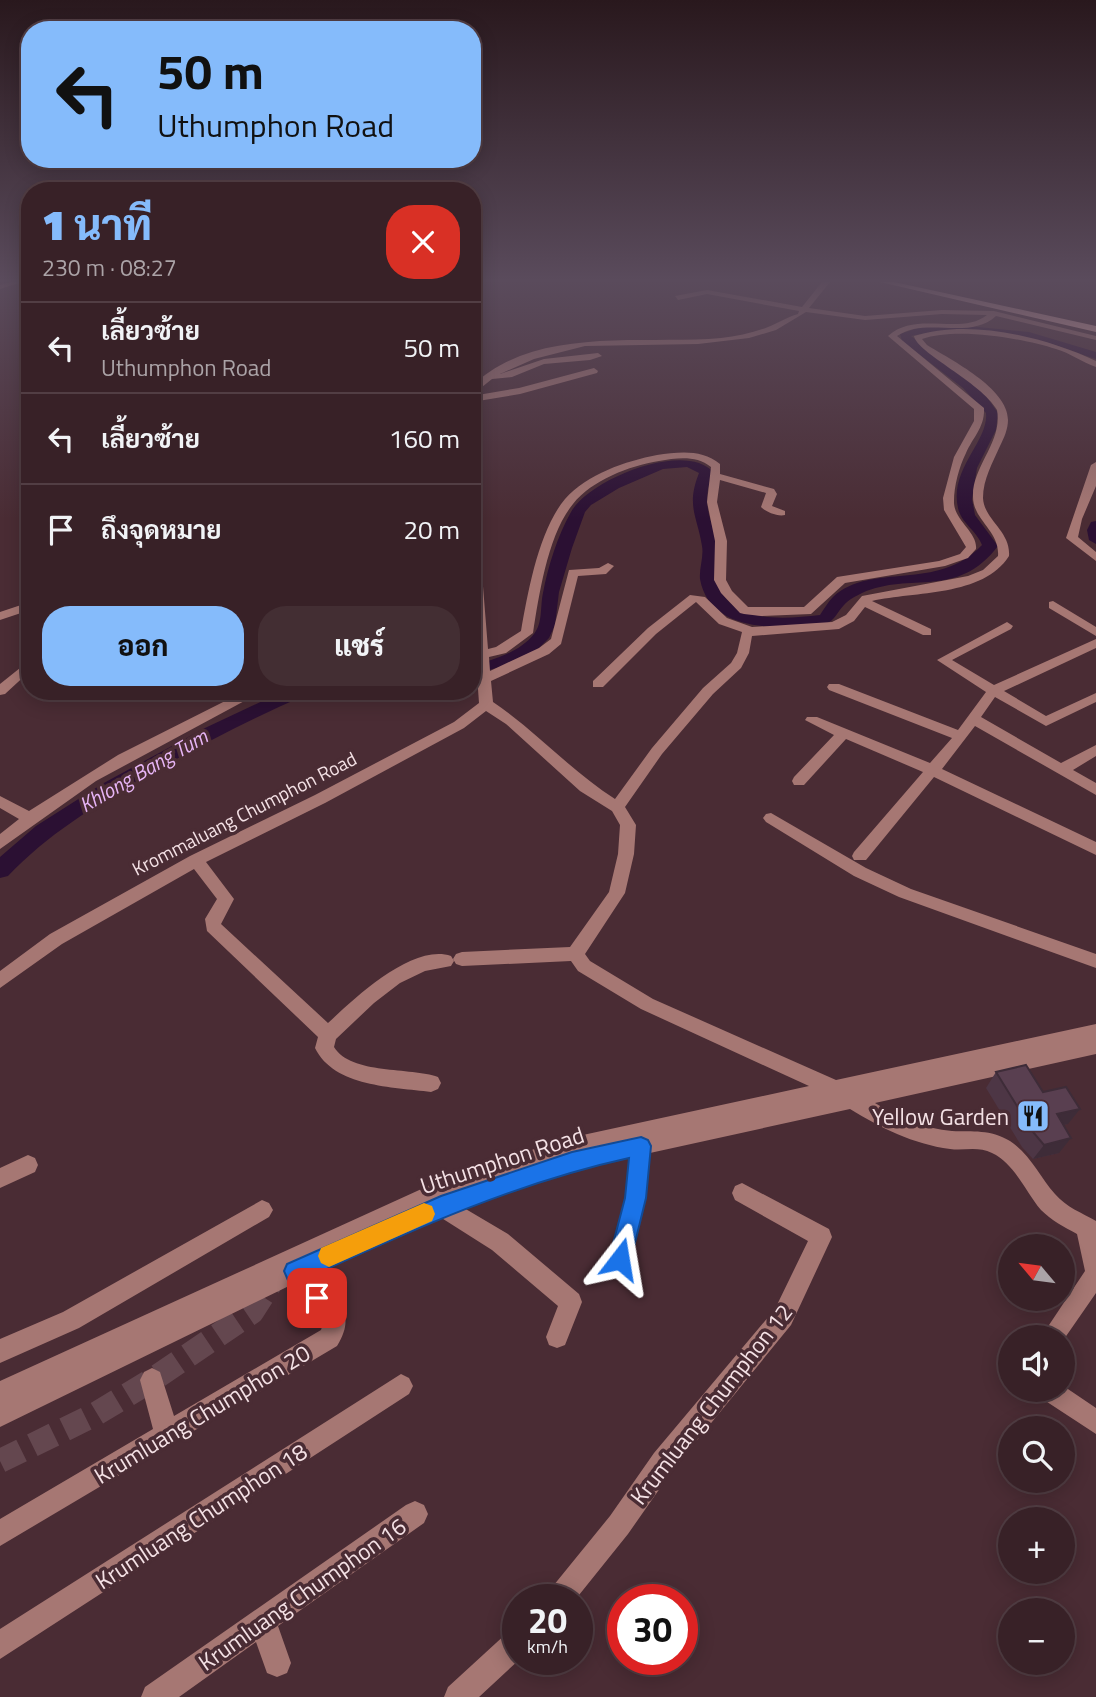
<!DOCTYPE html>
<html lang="th">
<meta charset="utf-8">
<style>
:root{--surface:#382127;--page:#432e33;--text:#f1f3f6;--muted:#aba3a7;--line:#523e44;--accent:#85bbfb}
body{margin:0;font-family:"Titillium Web",Sarabun,sans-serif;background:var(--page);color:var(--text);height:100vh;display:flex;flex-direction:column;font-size:26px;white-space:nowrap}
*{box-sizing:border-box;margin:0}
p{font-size:23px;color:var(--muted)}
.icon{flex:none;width:38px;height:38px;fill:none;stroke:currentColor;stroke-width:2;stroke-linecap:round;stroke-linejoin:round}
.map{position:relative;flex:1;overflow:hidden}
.panel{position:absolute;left:21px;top:182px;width:460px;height:518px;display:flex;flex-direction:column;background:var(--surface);border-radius:28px;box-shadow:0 4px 18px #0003,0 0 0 2px var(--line)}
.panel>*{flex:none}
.hud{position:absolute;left:21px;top:21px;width:460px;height:147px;border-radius:28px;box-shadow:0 4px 18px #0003,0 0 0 2px var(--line);background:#85bbfb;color:#111;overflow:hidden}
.needle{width:46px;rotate:299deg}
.controls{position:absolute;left:998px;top:1234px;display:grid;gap:14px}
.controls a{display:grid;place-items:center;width:77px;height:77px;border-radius:50%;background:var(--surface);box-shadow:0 4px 18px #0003,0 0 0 2px var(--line);font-size:35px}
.speed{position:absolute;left:502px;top:1584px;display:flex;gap:14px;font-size:35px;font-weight:700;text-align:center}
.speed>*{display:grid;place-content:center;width:91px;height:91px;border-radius:50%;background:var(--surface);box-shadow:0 4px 18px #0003,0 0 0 2px var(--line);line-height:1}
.speed small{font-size:18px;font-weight:400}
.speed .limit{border:10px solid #d22;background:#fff;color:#111}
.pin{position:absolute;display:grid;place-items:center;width:60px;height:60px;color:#fff;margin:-30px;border-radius:14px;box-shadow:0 4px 10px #0006}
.me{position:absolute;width:77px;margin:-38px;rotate:14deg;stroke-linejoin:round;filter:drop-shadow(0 0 5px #0008)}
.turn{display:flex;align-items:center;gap:24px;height:147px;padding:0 21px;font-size:32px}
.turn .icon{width:91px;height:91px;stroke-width:2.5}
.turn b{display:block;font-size:49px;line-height:60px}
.round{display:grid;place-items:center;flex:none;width:74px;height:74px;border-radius:28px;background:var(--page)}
.head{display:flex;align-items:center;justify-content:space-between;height:119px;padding:0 21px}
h1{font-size:42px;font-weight:800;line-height:52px;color:var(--accent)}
.button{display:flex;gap:14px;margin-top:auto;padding:14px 21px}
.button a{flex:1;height:80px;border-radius:28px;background:var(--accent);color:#111;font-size:28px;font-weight:800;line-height:80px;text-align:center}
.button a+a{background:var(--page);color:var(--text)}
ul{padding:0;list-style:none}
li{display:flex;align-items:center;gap:21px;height:91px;padding:0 21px;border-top:2px solid var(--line)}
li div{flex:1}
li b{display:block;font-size:26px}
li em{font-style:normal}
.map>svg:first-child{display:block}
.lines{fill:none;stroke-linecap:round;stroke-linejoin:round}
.river{fill:#2b1033;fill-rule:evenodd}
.minor-tunnel{stroke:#64474f;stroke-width:24;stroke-dasharray:24 12;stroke-linecap:butt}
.minor{fill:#a67773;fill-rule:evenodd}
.major{fill:#fdc2bd;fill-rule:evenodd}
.wall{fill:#4d3645}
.shaded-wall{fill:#3e2c38}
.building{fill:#593f50;stroke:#3e2c38;stroke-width:2}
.route{fill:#1a73e8;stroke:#114b97;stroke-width:2}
.slow{fill:#f59e0b}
.labels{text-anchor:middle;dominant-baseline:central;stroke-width:7;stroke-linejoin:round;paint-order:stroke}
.street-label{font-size:19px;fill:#f4e1e5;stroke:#4a2c34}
.water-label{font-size:21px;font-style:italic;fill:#e7b5f6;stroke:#4a2c34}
.near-poi-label{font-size:23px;fill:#f4e1e5;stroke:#4a2c34;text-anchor:end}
.near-street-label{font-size:23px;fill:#f4e1e5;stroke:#4a2c34}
</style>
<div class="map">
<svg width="1096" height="1697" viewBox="0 0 1096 1697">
<rect width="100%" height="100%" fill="#4a2c34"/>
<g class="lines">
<!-- river -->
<path class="river" d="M948 324 1029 332 1096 352V359C1082 355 1069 349 1055 345 1010 332 957 325 911 336L984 393 998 413 996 430 977 468 972 499 975 515 998 546C957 600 911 571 862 593 856 596 848 600 844 605 837 612 835 621 825 624 784 629 710 635 700 579 699 568 704 557 702 546 697 515 686 506 699 473L687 467 663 469 619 488 591 505 585 512 572 548 559 592 555 625 549 638 535 652 517 662 472 675V665C494 660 520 652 534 634 543 623 540 606 543 593 548 566 558 535 571 512 588 480 685 440 713 472 701 505 710 513 717 544 719 557 713 570 717 582 731 625 785 619 820 615 824 609 828 602 833 597 872 561 937 593 982 545 977 531 961 523 958 508 949 469 989 441 986 413L963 388 902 341 900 334 924 326Z
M1096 521V544L1089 540 1087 530 1091 522Z
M284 691H309L306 695C250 719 196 747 143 778 94 806 47 835 8 876L0 878V857L36 826 102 784 205 728Z"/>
<!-- minor-tunnel -->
<path class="minor-tunnel" d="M0 1461 94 1415 152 1380 252 1312 270 1284"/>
<!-- minor -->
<path class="minor" d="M11 282H22L0 289V285Z
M822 282H830L809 308 865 316 942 310 994 311 1096 336V340L996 316C969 341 926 316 897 336L984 408C985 427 973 437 966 453 959 467 954 486 954 501 953 520 978 532 976 549L968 558 945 566 845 583 811 614 761 616 744 614 740 613 721 593 714 580 715 541 707 502 711 467C696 455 677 458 659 461 629 466 592 480 573 504 548 534 539 595 533 633L506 653 489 657 490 671 539 648 551 639 569 570 599 568 608 563 614 566 606 574 578 576 561 644 549 654 491 681 493 702C536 731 571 771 615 799L652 748 703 688 731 663 737 653 742 632 719 624 696 602 656 634 603 687H593V681L648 628 690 595 705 597 727 618 752 627 832 622 846 615 862 596 968 576 983 570 998 556C1000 531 973 520 973 497 972 466 1003 442 997 410 981 382 917 353 914 336 969 318 1045 337 1096 361V367C1082 362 1070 353 1056 349 1021 338 957 327 922 339L927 345C951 360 1008 388 1008 420 1008 429 1004 438 1000 446 993 462 983 479 983 498 984 520 1011 531 1009 556 983 597 915 591 872 601L931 629V635H923L865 607 854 621 839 629 752 636 749 653 741 668 713 694 662 754 625 807 636 825 634 854 625 893 585 954 590 961 653 999 836 1080 1096 1024V1054L875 1103C898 1117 925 1129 952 1131 973 1132 990 1129 1010 1141 1030 1154 1040 1177 1055 1194 1066 1207 1082 1213 1096 1221V1293L1062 1342V1337H1041L1085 1271 1077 1234C1064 1227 1051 1220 1041 1210 1025 1191 1015 1164 992 1153 978 1146 964 1151 950 1149 913 1144 881 1128 850 1109L650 1153 645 1198 631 1259 628 1267 620 1270 612 1267 609 1259 625 1198 629 1158 572 1171 464 1208 508 1234 579 1294 582 1302 565 1345 557 1348 549 1345 546 1337 558 1306 492 1250 440 1217 311 1276C334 1300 359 1310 337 1346L0 1546V1519L153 1429 140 1380 144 1372 152 1368 160 1372 174 1416 321 1330 324 1320 291 1285 0 1427V1381L450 1176 569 1138 809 1086 641 1009 578 971 571 961 462 966 456 964 453 959 456 954 462 952 570 947 609 892 618 854 620 825 612 811 580 791 506 724 486 711 464 728 325 803 206 862 234 899 221 924 328 1023C354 999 412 943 451 956L454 961 451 966 425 971 400 983 374 1003 336 1039 334 1047C351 1075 411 1067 438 1077L441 1083 438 1089 431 1092C393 1087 334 1087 315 1048L318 1037 207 931 205 919 217 899 194 869 62 944 0 988V971L50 934 190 856 315 795 454 722 479 703 476 661 472 662V654L476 653 472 602V508L477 511 488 649 496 647 521 631C528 591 539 530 565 499 587 474 626 461 657 455 679 452 702 449 720 464V474L774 489 777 494 772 506 785 511V515C778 517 766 512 761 507L766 493 720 480 717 502 727 541 726 580 732 591 748 607H804L837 577 939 561 960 554 966 547 944 510 943 498 954 457 974 421V409L888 336C916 310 961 336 987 315L942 314 865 320 806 312 776 330 749 338 698 344 585 346 534 359 500 374 544 359 598 353 602 356 590 360 544 364 512 377 492 379 472 395V386C535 325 642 345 721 338 737 336 753 333 768 327 778 323 787 317 798 314L799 311 707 294 678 300 675 296 707 290 802 307Z
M594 368 598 371 597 373 520 394 472 402V396L519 388Z
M1096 462V486L1082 519 1078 537 1096 552V561L1066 538 1091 465Z
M1053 601 1096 627V636L1049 608V602Z
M30 602V610L0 620V612Z
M1007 622 1013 626 1011 629 952 660 994 685 1096 639V648L1004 691 1046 716 1096 693V702L1046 726 995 697 981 717 1061 763 1096 745V756L1073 770 1096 783V795L975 726 942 769 1096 842V855L934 777 866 860H854L852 856 854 852 923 772 846 739 804 785H794L792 781 794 777 834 735 805 720 807 717H817L930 763 952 738 829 690 827 687 829 684H839L958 730 986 692 937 660Z
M30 660V671L5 694 0 695V684Z
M245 691H263L96 781 0 849V834L19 819 0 808V796L29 811 118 755Z
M771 813 866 868 911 889 1096 954V968L899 897 854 876 766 822 763 818 766 814Z
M28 1155 35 1158 38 1165 35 1172 0 1188V1168Z
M742 1183 829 1229 832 1237 791 1325 672 1471 628 1534 575 1600H545L549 1591 610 1516 654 1453 775 1309 808 1241 735 1200 732 1193 735 1186Z
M262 1200 269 1203 273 1210 269 1217 79 1328 0 1363V1339L63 1312Z
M401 1374 409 1378 413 1386 409 1394 0 1659V1629Z
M1062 1385 1096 1408V1434L1041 1398 1037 1390H1062Z
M415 1501 424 1505 428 1514 424 1523 278 1626 291 1663 287 1673 277 1677 267 1673 256 1642 179 1697H141L145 1687 406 1505Z
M518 1628 520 1659 479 1697H444L448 1687 508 1632Z"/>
<!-- major -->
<path class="major" d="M880 282H894L1096 326V332Z"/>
</g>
<!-- wall -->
<path class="wall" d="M996 1072 1043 1092 1068 1124 1063 1125 1059 1153 1033 1159 1022 1147 986 1088Z"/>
<!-- shaded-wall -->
<path class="shaded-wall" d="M1080 1109 1068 1124 1046 1129 1057 1114Z
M1071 1138 1059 1153 1033 1159 1044 1145Z"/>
<!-- building -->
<path class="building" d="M1026 1065 1043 1092 1066 1087 1080 1109 1057 1114 1071 1138 1044 1145 1033 1132 996 1072Z"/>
<!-- sky -->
<linearGradient id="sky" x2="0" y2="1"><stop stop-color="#29181d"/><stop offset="0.54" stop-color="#5a4b5c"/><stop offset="1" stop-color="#5a4b5c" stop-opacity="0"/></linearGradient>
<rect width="1096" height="519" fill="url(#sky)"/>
<!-- route -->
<path class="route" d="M641 1137 648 1140 651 1146 646 1198 631 1259 627 1266 620 1270 612 1266 609 1259 625 1198 629 1158C516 1183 414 1229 309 1277L325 1290 328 1298 325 1306 317 1309 293 1292 284 1271 287 1264 441 1196 572 1152Z"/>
<!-- slow -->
<path class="slow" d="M424 1203 432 1206 435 1214 432 1221 329 1267 321 1263 318 1256 321 1248Z"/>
<!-- icons -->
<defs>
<symbol id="restaurant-square" viewBox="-11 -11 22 22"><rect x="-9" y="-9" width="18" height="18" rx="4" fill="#85bbfb" stroke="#4a2c34"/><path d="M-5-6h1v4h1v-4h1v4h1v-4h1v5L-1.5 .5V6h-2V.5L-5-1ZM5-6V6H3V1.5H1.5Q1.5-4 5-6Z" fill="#111"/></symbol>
</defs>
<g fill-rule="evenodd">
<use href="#restaurant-square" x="1014" y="1097" width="38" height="38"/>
</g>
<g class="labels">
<!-- street labels -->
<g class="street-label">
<text transform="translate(244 813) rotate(-27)">Krommaluang Chumphon Road</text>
</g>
<!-- water labels -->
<g class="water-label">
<text transform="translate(143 770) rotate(-30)">Khlong Bang Tum</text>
</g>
<!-- near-poi labels -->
<g class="near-poi-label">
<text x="1009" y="1116">Yellow Garden</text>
</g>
<!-- near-street labels -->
<g class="near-street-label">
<text transform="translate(502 1160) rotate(-18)">Uthumphon Road</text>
<text transform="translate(711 1404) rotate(-52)">Krumluang Chumphon 12</text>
<text transform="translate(202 1414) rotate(-31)">Krumluang Chumphon 20</text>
<text transform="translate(201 1516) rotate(-33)">Krumluang Chumphon 18</text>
<text transform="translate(302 1594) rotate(-35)">Krumluang Chumphon 16</text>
</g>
</g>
</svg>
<div class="controls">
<a><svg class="needle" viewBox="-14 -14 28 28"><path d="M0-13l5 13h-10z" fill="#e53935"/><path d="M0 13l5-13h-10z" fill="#aba3a7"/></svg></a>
<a><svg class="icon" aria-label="sound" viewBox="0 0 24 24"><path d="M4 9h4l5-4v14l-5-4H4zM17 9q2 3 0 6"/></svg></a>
<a><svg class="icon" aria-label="search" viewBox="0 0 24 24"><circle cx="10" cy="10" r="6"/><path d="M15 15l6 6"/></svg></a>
<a>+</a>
<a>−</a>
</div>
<div class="speed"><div>20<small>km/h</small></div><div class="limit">30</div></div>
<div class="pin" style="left:317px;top:1298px;background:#d93025"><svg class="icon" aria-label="arrive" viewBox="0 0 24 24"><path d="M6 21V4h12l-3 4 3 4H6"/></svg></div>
<svg class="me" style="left:620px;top:1259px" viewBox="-20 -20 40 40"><path d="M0-17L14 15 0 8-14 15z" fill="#1a73e8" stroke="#fff" stroke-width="4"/></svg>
<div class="hud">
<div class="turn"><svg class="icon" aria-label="left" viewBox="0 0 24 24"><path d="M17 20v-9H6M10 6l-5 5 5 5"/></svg><div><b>50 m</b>Uthumphon Road</div></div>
</div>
<section class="panel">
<div class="head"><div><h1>1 นาที</h1><p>230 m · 08:27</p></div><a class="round" style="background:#d93025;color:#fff"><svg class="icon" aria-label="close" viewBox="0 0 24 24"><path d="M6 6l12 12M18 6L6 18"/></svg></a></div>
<ul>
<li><svg class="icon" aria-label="left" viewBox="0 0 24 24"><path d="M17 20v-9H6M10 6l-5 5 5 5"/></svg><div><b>เลี้ยวซ้าย</b><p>Uthumphon Road</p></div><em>50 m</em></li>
<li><svg class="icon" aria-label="left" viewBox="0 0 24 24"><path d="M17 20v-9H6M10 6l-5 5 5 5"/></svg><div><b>เลี้ยวซ้าย</b></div><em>160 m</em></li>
<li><svg class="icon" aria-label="arrive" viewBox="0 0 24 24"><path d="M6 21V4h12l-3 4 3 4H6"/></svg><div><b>ถึงจุดหมาย</b></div><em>20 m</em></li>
</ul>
<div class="button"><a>ออก</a><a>แชร์</a></div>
</section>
</div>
